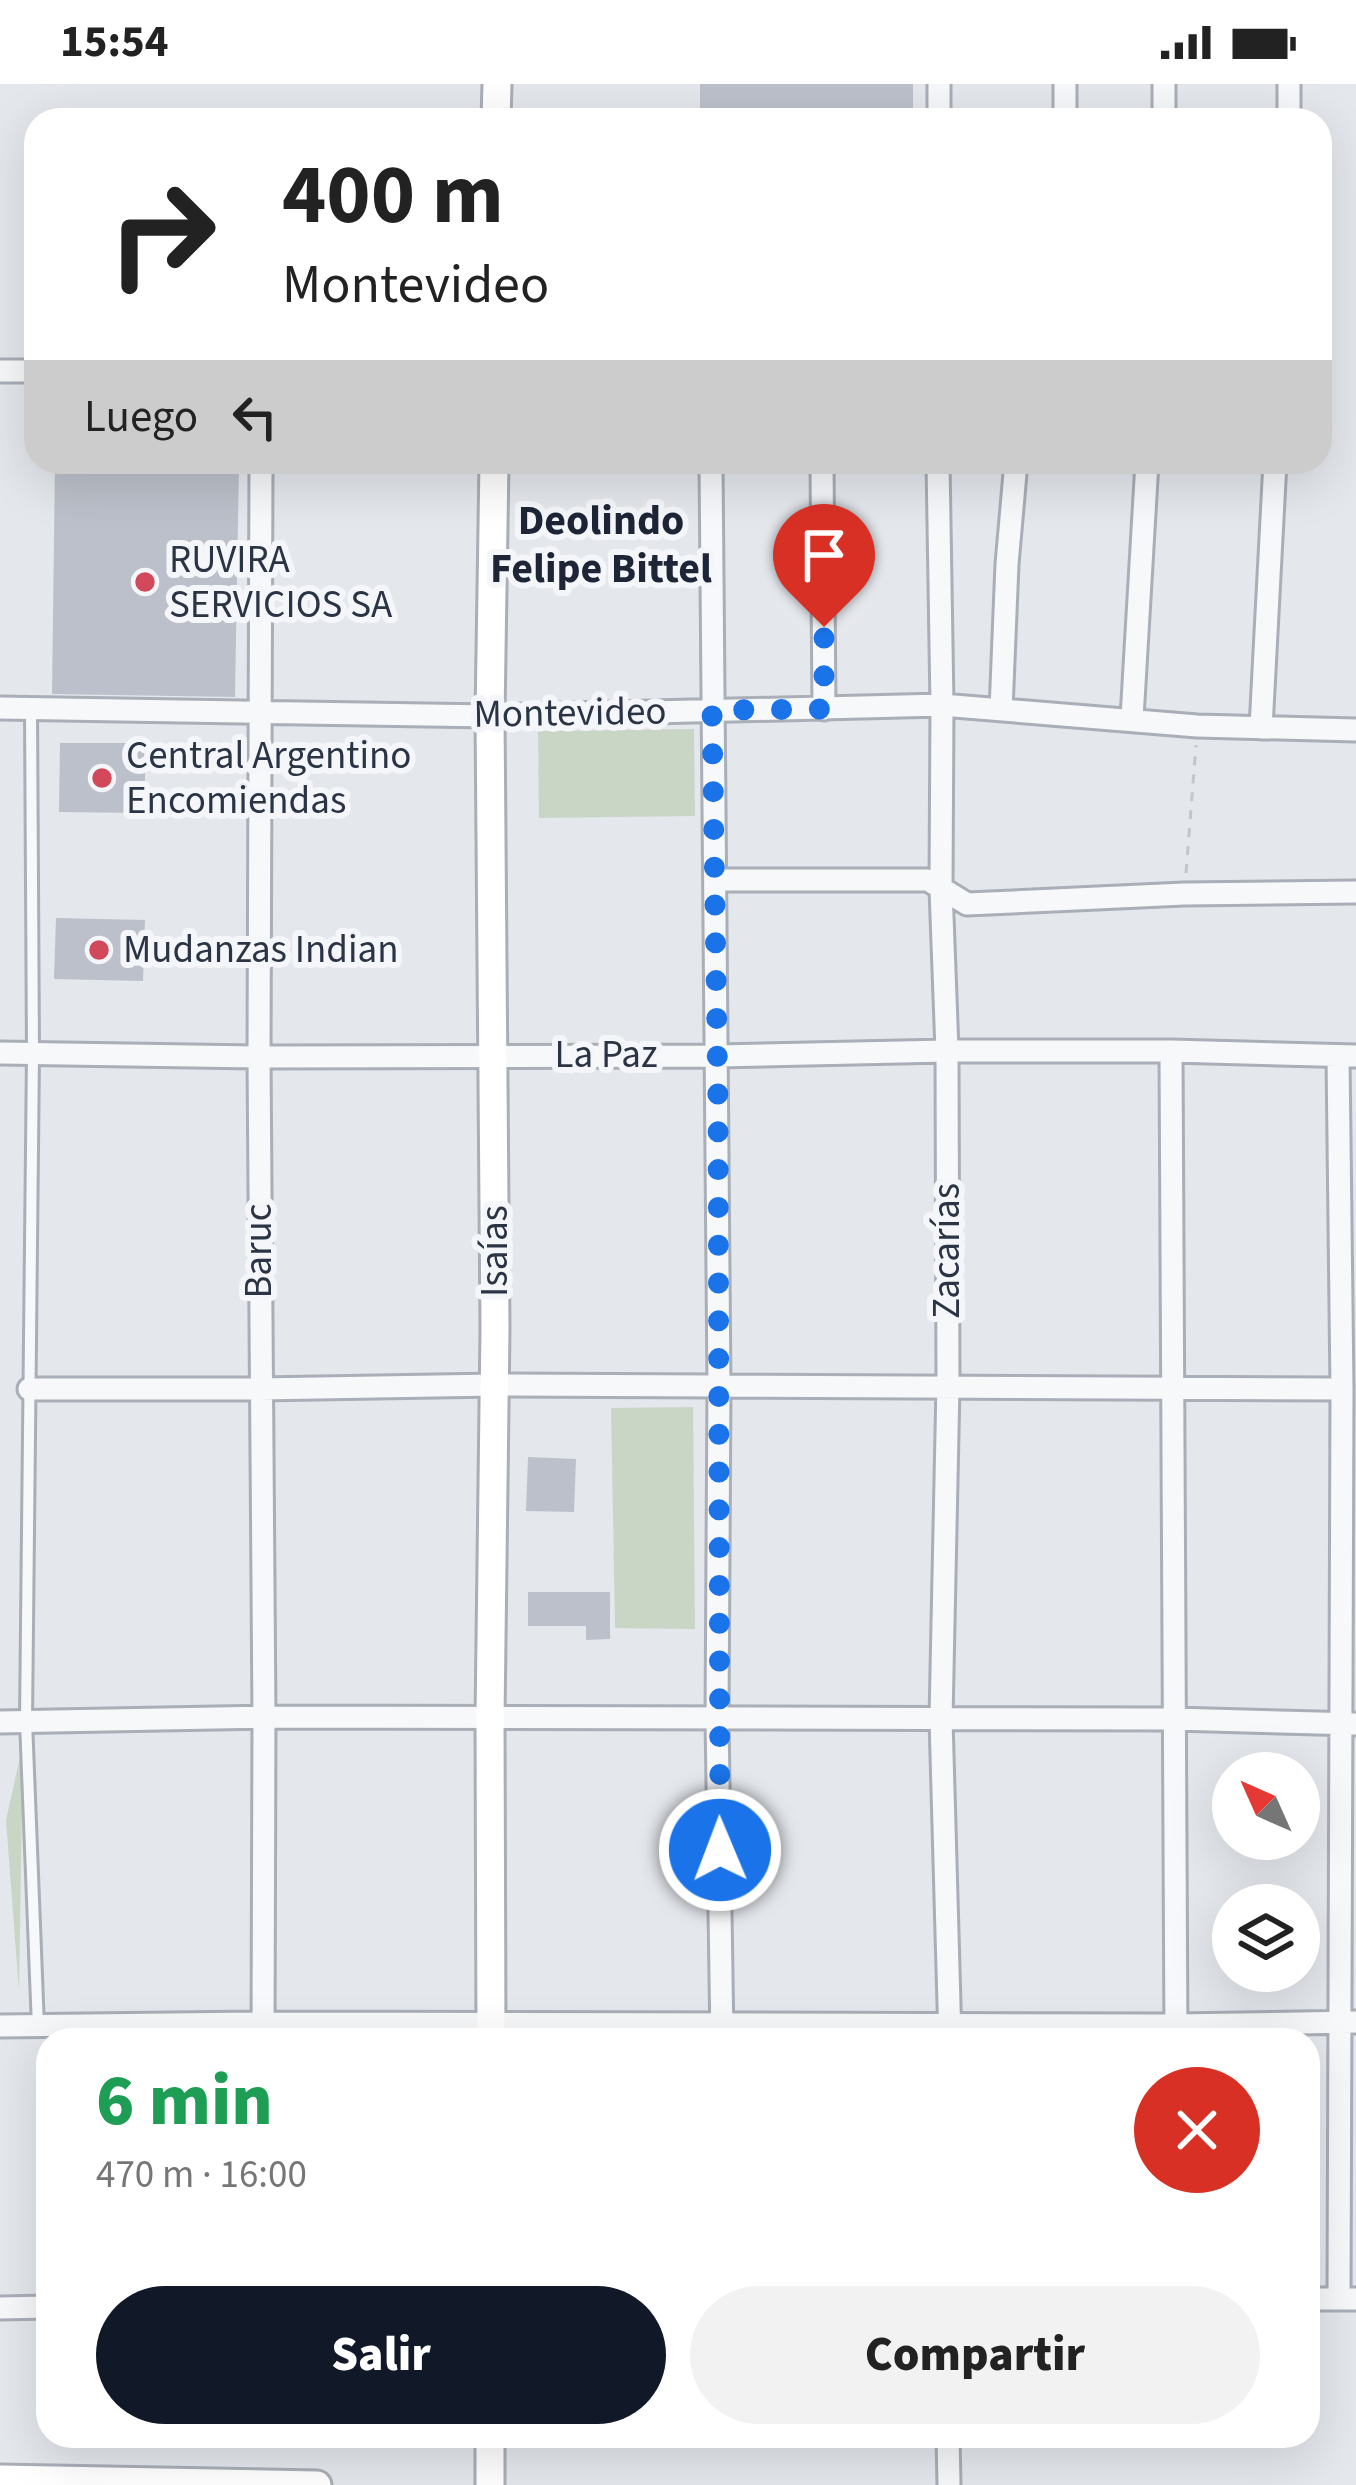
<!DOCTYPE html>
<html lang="es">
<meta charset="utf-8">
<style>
:root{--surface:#fff;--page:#f2f2f2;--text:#222;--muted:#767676;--accent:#111827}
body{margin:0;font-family:"Source Sans 3",sans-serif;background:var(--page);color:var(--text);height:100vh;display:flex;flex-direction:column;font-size:45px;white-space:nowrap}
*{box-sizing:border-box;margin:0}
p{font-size:39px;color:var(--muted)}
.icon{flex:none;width:66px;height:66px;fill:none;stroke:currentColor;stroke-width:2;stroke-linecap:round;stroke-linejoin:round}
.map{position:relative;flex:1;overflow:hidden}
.side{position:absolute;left:36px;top:1944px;width:1284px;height:420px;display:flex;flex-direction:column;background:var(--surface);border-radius:36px;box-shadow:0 12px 48px #0002}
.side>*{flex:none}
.banner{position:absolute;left:24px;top:24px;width:1308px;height:366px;border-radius:36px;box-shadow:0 12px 48px #0002;background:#fff;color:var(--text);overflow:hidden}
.needle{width:78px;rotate:315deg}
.fabs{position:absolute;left:1212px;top:1668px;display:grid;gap:24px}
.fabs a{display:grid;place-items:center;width:108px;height:108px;border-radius:50%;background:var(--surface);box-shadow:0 12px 48px #0002;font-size:60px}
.pin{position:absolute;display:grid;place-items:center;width:102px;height:102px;color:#fff;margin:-123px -51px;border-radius:50% 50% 50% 0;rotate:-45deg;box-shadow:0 0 12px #0007}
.pin .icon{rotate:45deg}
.me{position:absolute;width:132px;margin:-66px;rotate:359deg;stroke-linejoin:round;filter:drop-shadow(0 0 9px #0008)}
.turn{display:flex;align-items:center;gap:42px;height:252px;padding:0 60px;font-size:54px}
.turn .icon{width:156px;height:156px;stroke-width:2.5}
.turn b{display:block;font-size:84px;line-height:102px}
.then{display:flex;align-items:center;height:114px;padding:0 60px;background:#0003;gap:24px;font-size:45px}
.round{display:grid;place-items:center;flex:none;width:126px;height:126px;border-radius:63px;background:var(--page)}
.overview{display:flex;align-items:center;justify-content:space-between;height:204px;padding:0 60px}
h1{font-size:72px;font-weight:800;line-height:90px;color:#1e9e55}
.primary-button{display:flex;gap:24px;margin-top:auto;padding:24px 60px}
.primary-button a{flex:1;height:138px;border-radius:72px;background:var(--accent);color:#fff;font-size:48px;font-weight:800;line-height:138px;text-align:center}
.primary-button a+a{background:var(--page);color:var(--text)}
.status{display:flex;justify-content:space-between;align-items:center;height:84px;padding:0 60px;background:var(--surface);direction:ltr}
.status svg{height:33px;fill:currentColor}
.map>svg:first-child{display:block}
.green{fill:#c9d6c5}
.building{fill:#bbc0ca}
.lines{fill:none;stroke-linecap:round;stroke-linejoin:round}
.lane-casing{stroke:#a9aeb7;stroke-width:16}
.street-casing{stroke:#a9aeb7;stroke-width:27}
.secondary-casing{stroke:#a9aeb7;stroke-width:33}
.path{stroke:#c2c5cb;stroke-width:3;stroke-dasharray:9 9;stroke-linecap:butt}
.lane{stroke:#f7f8fa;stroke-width:10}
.street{stroke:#f7f8fa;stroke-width:21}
.secondary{stroke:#fff;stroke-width:27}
.route{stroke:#1a73e8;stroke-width:21;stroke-dasharray:0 37.8}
.poi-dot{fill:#d1495b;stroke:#f4f6f9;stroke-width:4.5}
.labels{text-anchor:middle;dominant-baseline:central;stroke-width:12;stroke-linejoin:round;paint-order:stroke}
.poi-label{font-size:39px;fill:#2b3445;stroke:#f4f6f9;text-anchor:start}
.street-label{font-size:39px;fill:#2b3445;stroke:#f4f6f9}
.neighbourhood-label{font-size:42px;font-weight:bold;fill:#1d2536;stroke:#f4f6f9}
</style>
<div class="status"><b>15:54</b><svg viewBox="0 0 49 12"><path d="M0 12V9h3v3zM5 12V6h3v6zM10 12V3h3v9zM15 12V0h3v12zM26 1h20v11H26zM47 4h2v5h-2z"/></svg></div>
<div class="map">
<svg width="1356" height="2401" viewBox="0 0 1356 2401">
<rect width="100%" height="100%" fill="#e4e7ec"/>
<!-- green -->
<path class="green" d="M694 645 695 732 539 734 538 647Z
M693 1323 695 1545 615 1544 611 1324Z
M23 1660 19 1908 6 1736Z"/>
<!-- building -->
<path class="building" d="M700 0H913V36H700Z
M55 378H239L235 613 52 610Z
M60 659H145V729L59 728Z
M56 834 145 836 143 897 54 895Z
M528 1373 576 1375 574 1428 526 1427Z
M528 1508H610V1555L586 1556V1542H528Z"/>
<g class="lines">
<defs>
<path id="lane" d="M31 626 33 970 26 1637 38 1943"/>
<path id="street" d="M1065 0V36
M1289 0V36
M939 36V0
M1164 36V0
M0 287H36
M261 378 259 973 264 1633 263 1956
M711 378 719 1303 717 1635 722 1956
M822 378 824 625
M938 378 942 621 941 805 947 967 948 1301 941 1635 950 1956
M0 624 490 632 942 621 1197 642 1356 646
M1001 626 1007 480 1016 378
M1132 634 1147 378
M1261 644 1275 378
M716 796H928L967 820 1184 810 1356 808
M1171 967 1176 1956
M0 969 259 973 717 972 947 967H1171L1356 972
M1338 972 1342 1305 1339 2215
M29 1305H259L495 1301 1342 1305
M0 1638 264 1633 1174 1635 1356 1640
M0 1942 263 1939 1176 1941 1356 1938
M1308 2215H1356
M0 2224 48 2223
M948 2352 949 2401"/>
<path id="secondary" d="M496 36 497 0
M491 1956 490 1634 495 1244 490 632 494 378
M490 2352V2401
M0 2395 317 2401"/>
</defs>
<!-- lane casing -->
<use href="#lane" class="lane-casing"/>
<!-- street casing -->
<use href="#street" class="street-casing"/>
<!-- secondary casing -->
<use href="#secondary" class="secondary-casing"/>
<!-- path -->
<path class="path" d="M1186 789 1196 661"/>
<!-- lane -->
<use href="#lane" class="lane"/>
<!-- street -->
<use href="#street" class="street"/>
<!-- secondary -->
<use href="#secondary" class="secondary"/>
</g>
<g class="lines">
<!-- route -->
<path class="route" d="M720 1766 718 1019 712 626 824 625V543"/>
</g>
<!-- markers -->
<g class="poi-dot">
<circle cx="145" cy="498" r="12"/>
<circle cx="102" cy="694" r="12"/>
<circle cx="99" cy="866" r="12"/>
</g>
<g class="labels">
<!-- poi labels -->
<g class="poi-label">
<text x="169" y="476">RUVIRA<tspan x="169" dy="45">SERVICIOS SA</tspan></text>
<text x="126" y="672">Central Argentino<tspan x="126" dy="45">Encomiendas</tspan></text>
<text x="123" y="866">Mudanzas Indian</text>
</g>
<!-- street labels -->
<g class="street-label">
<text transform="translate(570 629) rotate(-1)">Montevideo</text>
<text x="606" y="971">La Paz</text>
<text transform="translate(259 1167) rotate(-90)">Baruc</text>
<text transform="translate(495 1167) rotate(-90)">Isaías</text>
<text transform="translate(947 1167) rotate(-90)">Zacarías</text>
</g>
<!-- neighbourhood labels -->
<g class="neighbourhood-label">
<text x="601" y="437">Deolindo<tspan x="601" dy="48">Felipe Bittel</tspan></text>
</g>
</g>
</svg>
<div class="fabs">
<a><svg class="needle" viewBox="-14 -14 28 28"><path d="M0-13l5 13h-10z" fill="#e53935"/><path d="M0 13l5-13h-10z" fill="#767676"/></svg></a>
<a><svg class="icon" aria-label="layers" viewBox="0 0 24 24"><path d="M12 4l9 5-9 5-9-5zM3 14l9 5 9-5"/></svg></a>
</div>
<div class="pin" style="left:824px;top:543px;background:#d93025"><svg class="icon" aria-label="arrive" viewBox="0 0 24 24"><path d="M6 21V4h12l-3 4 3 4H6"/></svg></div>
<svg class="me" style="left:720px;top:1766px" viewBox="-20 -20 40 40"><circle r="17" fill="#1a73e8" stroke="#fff" stroke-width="3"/><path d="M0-11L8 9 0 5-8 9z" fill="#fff"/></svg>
<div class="banner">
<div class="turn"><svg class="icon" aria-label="right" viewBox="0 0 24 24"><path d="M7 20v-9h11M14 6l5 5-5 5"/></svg><div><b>400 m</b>Montevideo</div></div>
<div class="then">Luego<svg class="icon" aria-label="left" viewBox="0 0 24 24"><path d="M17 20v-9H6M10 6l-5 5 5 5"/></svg></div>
</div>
<section class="side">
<div class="overview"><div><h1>6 min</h1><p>470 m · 16:00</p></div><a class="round" style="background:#d93025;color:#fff"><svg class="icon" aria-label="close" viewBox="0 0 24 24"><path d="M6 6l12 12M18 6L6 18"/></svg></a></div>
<div class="primary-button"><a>Salir</a><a>Compartir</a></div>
</section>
</div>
